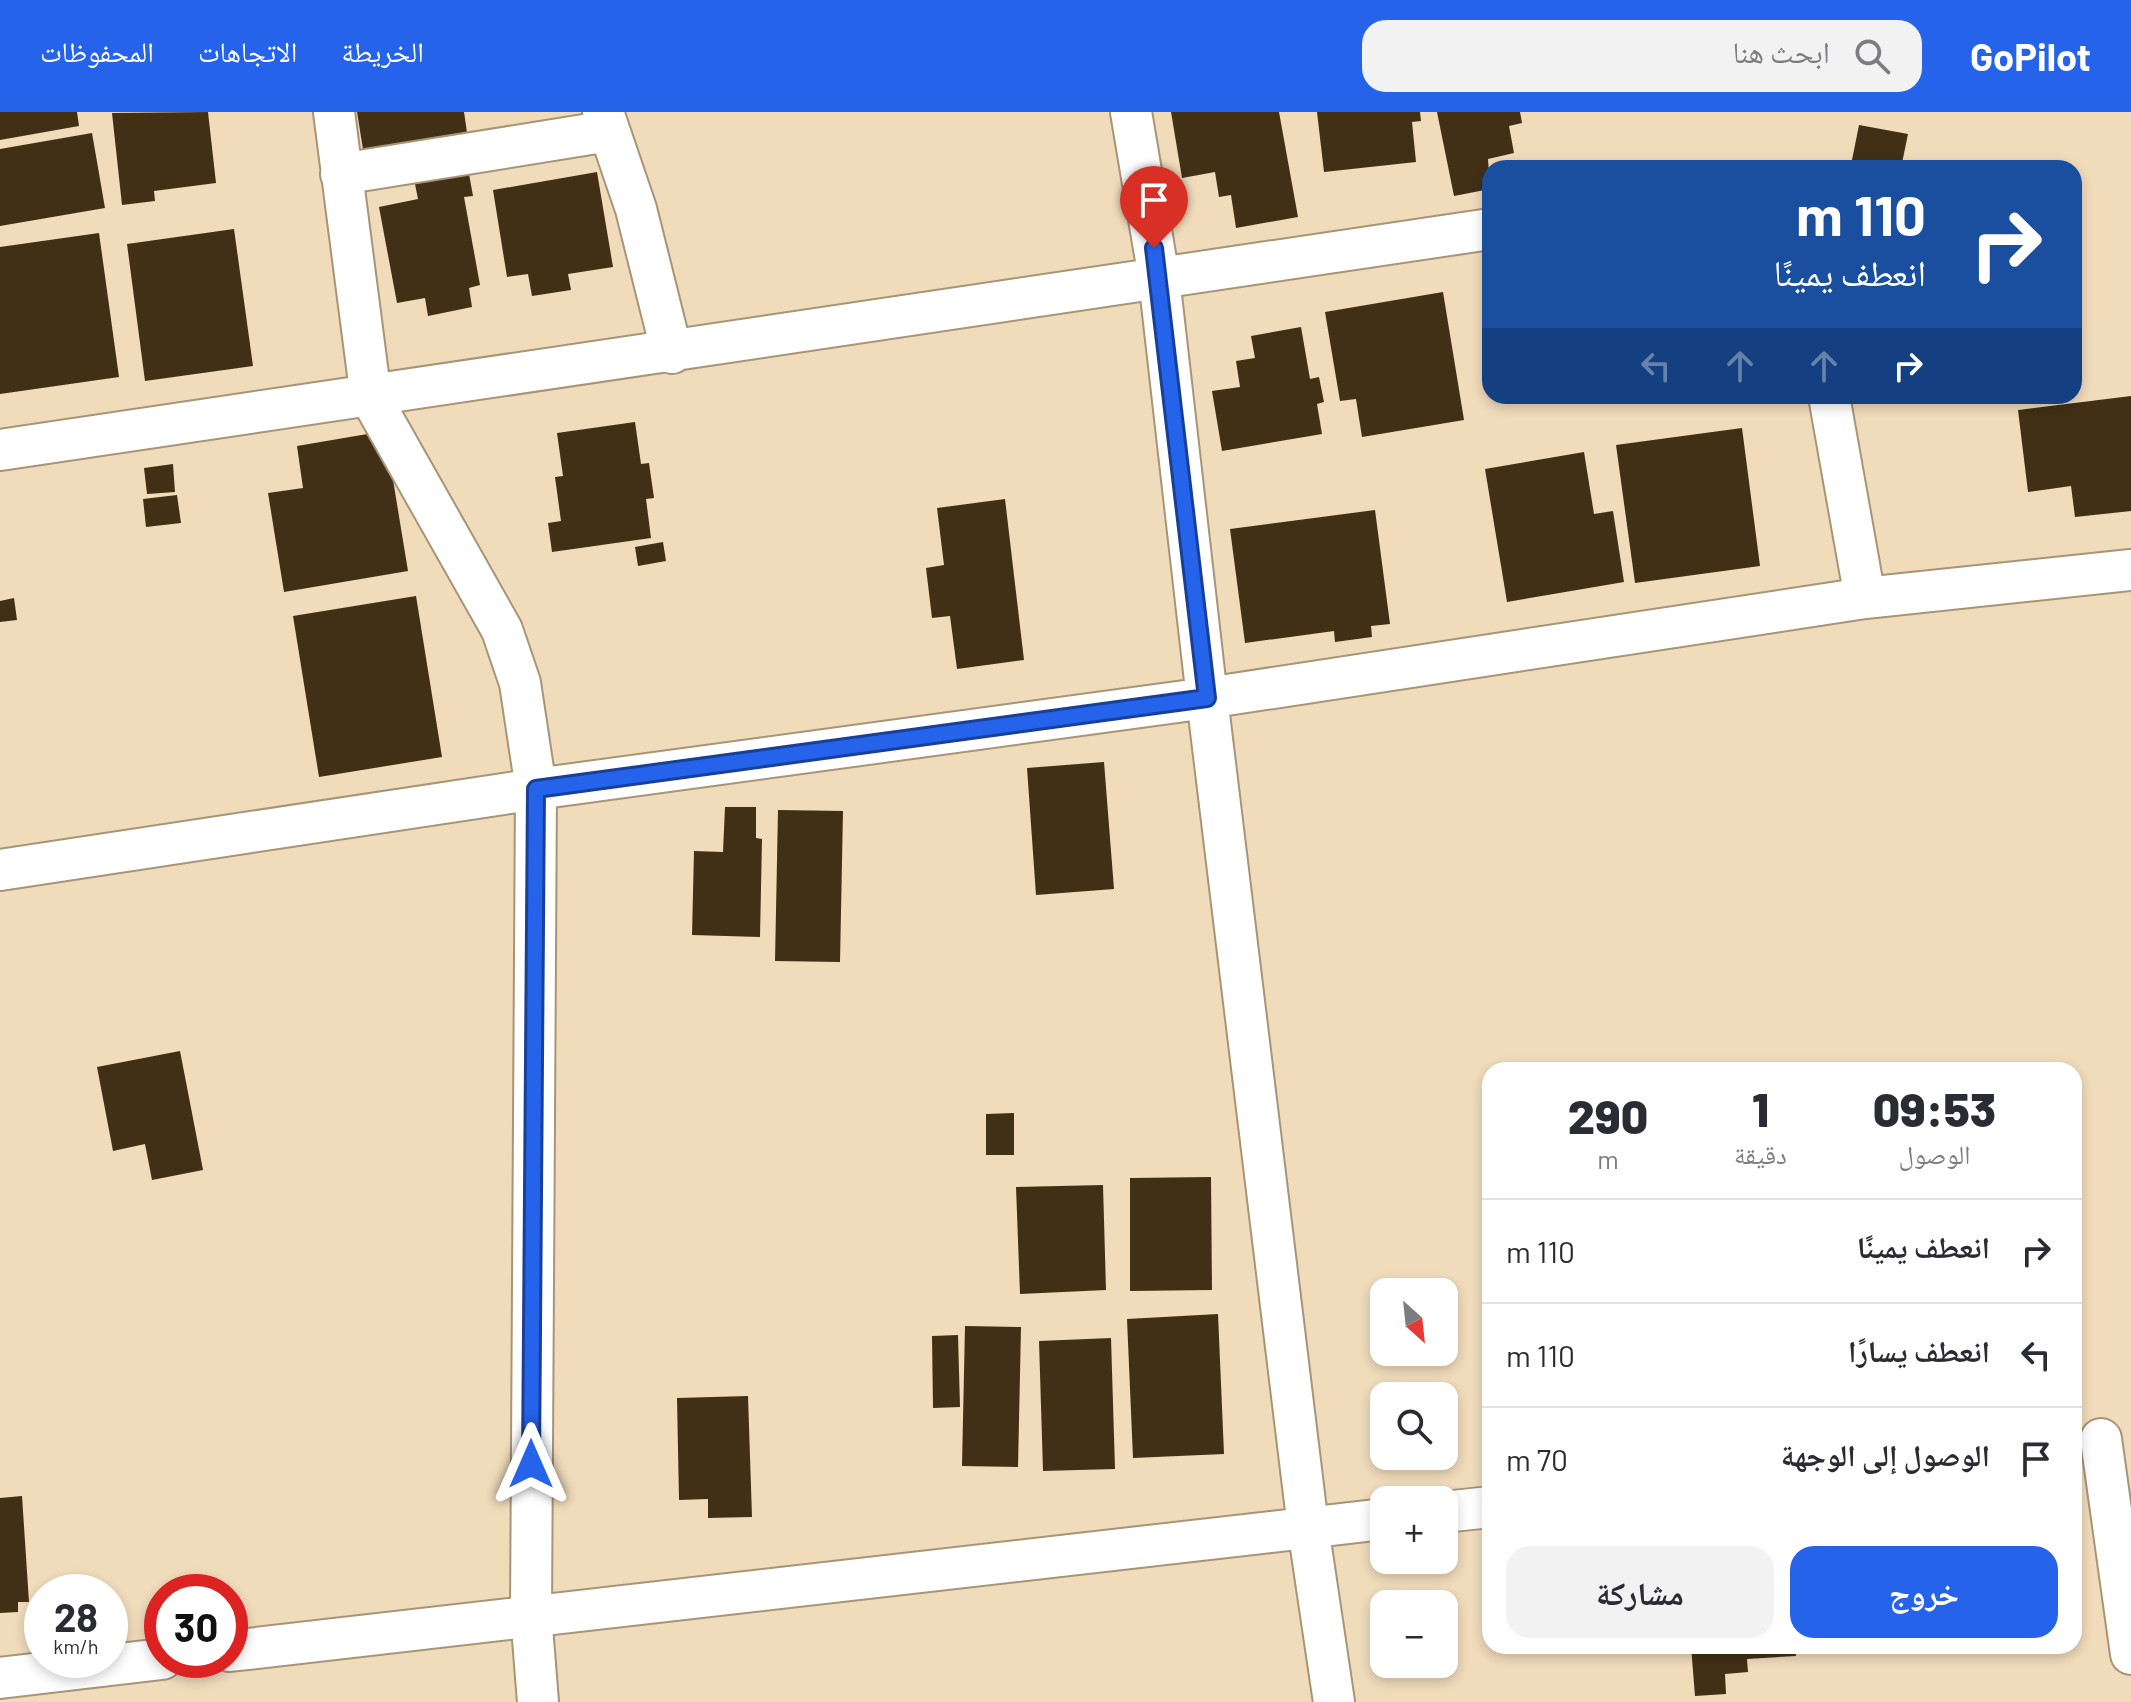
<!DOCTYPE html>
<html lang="ar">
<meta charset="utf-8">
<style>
:root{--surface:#fff;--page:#f2f2f3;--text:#2b2b33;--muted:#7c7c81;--line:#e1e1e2;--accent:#2563eb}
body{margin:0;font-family:Barlow,"Noto Naskh Arabic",sans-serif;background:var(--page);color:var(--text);direction:rtl;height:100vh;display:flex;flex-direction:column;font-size:30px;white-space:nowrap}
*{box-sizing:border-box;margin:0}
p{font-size:26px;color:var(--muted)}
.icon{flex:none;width:44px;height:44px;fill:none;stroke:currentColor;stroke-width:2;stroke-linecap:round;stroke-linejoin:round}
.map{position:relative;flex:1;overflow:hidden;direction:ltr}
.panel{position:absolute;left:1482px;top:950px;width:600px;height:592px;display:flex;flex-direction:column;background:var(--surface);border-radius:24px;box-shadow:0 4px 12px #0003;direction:rtl}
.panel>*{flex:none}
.banner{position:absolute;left:1482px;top:48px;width:600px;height:244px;border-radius:24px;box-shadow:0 4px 12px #0003;direction:rtl;background:#1a4fa0;color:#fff;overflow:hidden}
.needle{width:52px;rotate:153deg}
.buttons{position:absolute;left:1370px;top:1166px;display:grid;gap:16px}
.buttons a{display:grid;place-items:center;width:88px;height:88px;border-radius:16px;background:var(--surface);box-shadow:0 4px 12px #0003;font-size:40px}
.speed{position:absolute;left:24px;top:1462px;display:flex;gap:16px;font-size:40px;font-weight:700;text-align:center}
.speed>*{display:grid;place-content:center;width:104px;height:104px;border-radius:50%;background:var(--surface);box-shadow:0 4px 12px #0003;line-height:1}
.speed small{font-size:20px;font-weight:400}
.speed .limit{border:12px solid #d22;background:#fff;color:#111}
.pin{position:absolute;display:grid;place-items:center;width:68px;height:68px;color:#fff;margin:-82px -34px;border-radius:50% 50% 50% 0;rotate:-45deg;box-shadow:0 0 8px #0007}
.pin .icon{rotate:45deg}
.me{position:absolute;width:88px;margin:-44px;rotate:0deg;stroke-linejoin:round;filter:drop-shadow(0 0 6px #0008)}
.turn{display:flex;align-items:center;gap:28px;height:168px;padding:0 24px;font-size:36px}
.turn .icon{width:104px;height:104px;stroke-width:2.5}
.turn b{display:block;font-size:56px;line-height:68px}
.lanes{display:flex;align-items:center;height:76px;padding:0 24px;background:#0003;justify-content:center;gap:40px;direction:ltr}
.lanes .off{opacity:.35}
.eta{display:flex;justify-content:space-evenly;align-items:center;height:136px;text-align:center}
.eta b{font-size:48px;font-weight:800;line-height:56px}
.action{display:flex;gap:16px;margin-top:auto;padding:16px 24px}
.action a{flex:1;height:92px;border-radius:24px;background:var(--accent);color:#fff;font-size:32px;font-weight:800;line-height:92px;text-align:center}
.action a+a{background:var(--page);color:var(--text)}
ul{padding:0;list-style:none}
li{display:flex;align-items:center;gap:24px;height:104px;padding:0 24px;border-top:2px solid var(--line)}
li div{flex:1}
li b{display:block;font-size:30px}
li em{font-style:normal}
header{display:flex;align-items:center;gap:48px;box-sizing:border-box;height:112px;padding:0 40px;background:var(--accent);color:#fff}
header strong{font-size:38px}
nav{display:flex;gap:44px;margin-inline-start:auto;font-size:28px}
.search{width:560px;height:72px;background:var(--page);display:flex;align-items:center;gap:20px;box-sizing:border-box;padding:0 28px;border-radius:24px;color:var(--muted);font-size:30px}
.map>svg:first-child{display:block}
.building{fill:#413015}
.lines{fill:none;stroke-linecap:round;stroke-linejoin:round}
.street-casing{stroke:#a89476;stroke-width:44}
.street{stroke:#fff;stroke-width:40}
.route-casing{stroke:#184099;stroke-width:20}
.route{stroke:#2563eb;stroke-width:14}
</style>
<header>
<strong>GoPilot</strong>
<div class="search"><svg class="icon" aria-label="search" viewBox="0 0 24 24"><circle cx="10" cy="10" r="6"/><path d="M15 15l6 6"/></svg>ابحث هنا</div>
<nav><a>الخريطة</a><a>الاتجاهات</a><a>المحفوظات</a></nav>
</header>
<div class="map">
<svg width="2131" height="1590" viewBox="0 0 2131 1590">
<rect width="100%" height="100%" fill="#f0dbbb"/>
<!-- building -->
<path class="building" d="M0 0H77L79 14 0 28Z
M208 0 216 71 154 79 155 89 122 93 112 1Z
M357 0H464L469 34 365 50Z
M1171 0H1279L1298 105 1236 116 1231 83 1219 85 1215 60 1182 66Z
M1317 0H1420L1421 9 1412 10 1416 50 1324 60Z
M1437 0H1520L1522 11 1509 14 1514 41 1488 47 1490 77 1454 84Z
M1859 13 1908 22 1901 56 1852 48Z
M92 21 105 96 0 114V37Z
M597 60 613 155 568 162 571 178 532 184 528 162 507 165 493 78Z
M469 62 473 84 464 85 480 173 469 176 472 195 428 204 425 186 397 191 379 95 418 87 415 72Z
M234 117 253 254 145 269 127 132Z
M99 121 119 265 0 282V135Z
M1443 180 1464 308 1362 325 1356 287 1340 289 1325 200Z
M1301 215 1310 267 1319 265 1324 290 1317 292 1322 322 1222 339 1212 279 1240 275 1236 249 1255 246 1251 224Z
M2131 284V399L2075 405 2071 374 2028 380 2018 298Z
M635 310 641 352 649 351 654 386 646 387 651 426 552 440 548 411 561 409 555 365 563 364 557 321Z
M1742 316 1760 454 1635 471 1616 333Z
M385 319 408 459 284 480 268 381 303 376 297 334Z
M1584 340 1594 402 1613 399 1624 470 1507 490 1485 357Z
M173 352 175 380 147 382 144 356Z
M177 383 181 411 146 415 143 387Z
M1005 387 1024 548 957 557 950 504 932 506 926 456 944 453 937 396Z
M1375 398 1390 512 1371 514 1372 525 1335 530 1334 519 1245 531 1230 417Z
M663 430 666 449 638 454 635 435Z
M416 484 442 645 319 665 293 504Z
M14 486 17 508 0 510V489Z
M1104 650 1114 777 1036 783 1027 656Z
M725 695H756V726L762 727 760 825 692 823 694 739 723 740Z
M778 698 843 699 840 850 775 849Z
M180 939 203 1058 152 1068 145 1032 113 1039 97 955Z
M1014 1001V1043H986V1002Z
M1211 1065 1212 1178 1130 1179V1066Z
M1103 1073 1106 1178 1020 1182 1016 1075Z
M1218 1202 1224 1342 1133 1346 1127 1207Z
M965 1214 1021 1215 1018 1355 962 1354Z
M958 1223 960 1295 933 1296 932 1224Z
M1111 1226 1115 1357 1043 1359 1039 1229Z
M748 1284 752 1405 708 1406V1387L679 1388 677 1286Z
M22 1384 29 1490H18V1500L0 1501V1386Z
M1691 1534H1795L1796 1544 1747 1547 1748 1560 1725 1562 1726 1582 1695 1584Z"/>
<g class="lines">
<defs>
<path id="street" d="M334 0 371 286 502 518 520 571 536 677 531 1502 538 1590
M603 0 636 97 672 241
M1131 0 1159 166 1207 586 1308 1415 1334 1590
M341 62 609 19
M1829 284 1865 486
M0 338 1490 117
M0 758 536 677 1207 586 1865 486 2131 458
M2101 1327 2131 1542
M1444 1400 1490 1395
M230 1539 1384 1407
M0 1566 162 1547"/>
</defs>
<!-- street casing -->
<use href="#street" class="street-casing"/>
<!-- street -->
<use href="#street" class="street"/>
</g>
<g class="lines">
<defs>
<path id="route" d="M531 1352 536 677 1207 586 1154 136"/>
</defs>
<!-- route casing -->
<use href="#route" class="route-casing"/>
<!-- route -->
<use href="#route" class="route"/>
</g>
</svg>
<div class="buttons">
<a><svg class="needle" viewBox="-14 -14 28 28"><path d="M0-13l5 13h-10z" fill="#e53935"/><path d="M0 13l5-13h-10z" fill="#7c7c81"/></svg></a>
<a><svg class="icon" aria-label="search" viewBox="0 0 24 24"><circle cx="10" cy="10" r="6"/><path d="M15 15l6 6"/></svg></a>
<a>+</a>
<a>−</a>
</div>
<div class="speed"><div>28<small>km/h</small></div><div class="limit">30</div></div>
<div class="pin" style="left:1154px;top:136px;background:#d93025"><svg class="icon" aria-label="arrive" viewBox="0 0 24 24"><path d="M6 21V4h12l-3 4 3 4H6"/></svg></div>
<svg class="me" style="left:531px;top:1352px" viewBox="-20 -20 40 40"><path d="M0-17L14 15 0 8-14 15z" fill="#2563eb" stroke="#fff" stroke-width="4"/></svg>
<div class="banner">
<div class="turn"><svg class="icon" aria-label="right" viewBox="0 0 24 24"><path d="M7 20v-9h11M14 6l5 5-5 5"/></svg><div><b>110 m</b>انعطف يمينًا</div></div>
<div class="lanes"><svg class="icon off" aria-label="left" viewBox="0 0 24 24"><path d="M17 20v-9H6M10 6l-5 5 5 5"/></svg><svg class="icon off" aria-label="ahead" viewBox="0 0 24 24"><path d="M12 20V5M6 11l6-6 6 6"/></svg><svg class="icon off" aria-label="ahead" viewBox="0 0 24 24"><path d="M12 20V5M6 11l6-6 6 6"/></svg><svg class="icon" aria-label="right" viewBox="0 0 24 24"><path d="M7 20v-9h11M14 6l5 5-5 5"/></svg></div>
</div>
<section class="panel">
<div class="eta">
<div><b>09:53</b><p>الوصول</p></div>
<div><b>1</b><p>دقيقة</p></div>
<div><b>290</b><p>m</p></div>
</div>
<ul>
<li><svg class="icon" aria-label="right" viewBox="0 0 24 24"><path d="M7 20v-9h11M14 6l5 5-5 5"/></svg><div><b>انعطف يمينًا</b></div><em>110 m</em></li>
<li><svg class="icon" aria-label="left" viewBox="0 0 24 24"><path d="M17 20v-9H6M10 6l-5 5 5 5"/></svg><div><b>انعطف يسارًا</b></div><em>110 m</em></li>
<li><svg class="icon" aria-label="arrive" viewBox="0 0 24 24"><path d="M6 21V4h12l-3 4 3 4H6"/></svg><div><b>الوصول إلى الوجهة</b></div><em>70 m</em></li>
</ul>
<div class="action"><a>خروج</a><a>مشاركة</a></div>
</section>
</div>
